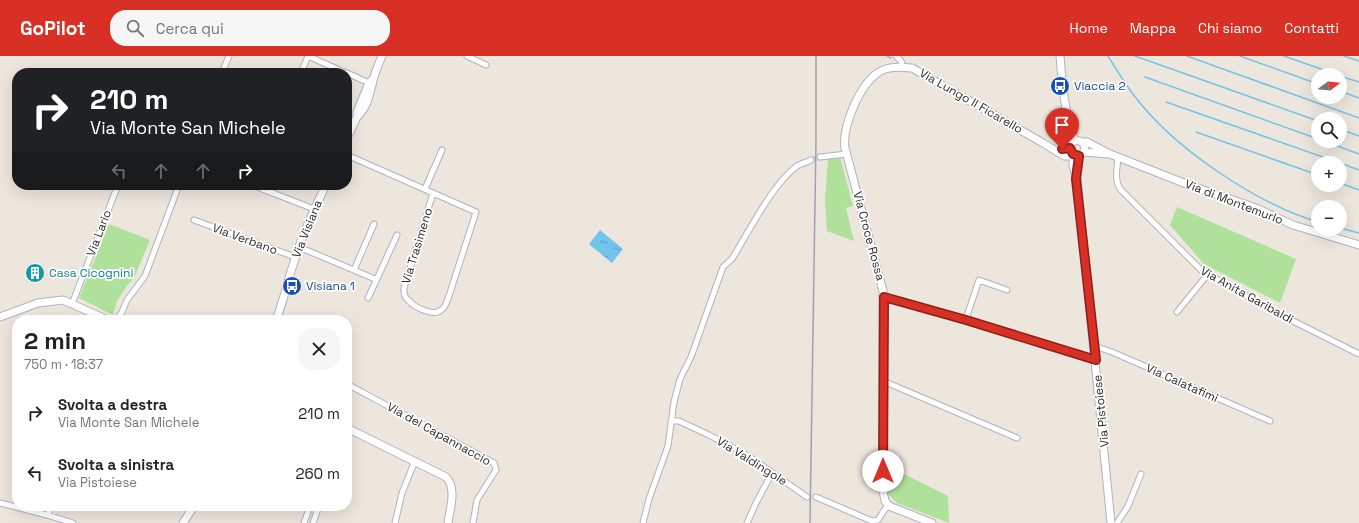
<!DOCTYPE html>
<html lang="it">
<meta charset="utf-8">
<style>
:root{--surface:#fff;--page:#f6f6f6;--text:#222;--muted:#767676;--accent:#d93025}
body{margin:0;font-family:"Space Grotesk",sans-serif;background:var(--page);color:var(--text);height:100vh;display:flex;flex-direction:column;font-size:15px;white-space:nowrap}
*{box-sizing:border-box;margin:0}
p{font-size:13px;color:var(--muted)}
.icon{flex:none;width:22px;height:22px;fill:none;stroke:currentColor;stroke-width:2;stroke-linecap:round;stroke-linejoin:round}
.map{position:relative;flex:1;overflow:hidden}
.details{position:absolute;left:12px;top:259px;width:340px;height:196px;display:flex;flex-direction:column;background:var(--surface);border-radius:16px;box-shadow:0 4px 16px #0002}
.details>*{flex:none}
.top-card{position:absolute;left:12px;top:12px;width:340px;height:122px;border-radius:16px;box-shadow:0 4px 16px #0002;background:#202124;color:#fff;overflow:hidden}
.needle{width:26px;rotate:74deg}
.controls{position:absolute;left:1311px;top:12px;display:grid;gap:8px}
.controls a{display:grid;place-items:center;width:36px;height:36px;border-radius:50%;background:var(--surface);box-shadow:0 4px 16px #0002;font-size:20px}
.pin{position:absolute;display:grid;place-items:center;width:34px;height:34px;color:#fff;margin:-41px -17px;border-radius:50% 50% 50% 0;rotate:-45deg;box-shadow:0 0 4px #0007}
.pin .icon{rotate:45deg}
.me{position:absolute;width:44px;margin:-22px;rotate:0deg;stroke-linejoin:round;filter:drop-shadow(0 0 3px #0008)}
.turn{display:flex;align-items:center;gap:14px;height:84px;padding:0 12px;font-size:18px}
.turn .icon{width:52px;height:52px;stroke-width:2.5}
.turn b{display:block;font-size:28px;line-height:34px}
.lanes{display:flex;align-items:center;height:38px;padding:0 12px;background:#0003;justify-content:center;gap:20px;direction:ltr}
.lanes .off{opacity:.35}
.round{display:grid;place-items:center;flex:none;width:42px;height:42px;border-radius:16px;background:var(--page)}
.overview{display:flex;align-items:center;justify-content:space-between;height:68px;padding:0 12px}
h1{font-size:24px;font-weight:700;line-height:30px}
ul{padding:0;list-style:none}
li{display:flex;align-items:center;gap:12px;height:60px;padding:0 12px}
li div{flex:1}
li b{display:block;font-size:15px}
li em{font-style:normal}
header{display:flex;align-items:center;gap:24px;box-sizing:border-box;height:56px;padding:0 20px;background:var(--accent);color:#fff}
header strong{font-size:19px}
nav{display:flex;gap:22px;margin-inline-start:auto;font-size:14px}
.search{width:280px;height:36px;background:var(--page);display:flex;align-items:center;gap:10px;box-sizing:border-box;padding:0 14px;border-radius:16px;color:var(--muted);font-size:15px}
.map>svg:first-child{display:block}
.grass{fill:#afe19b}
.water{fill:url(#water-ripples)}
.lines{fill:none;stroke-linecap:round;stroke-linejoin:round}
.stream{stroke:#72c4eb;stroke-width:1.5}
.street-tunnel{stroke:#c5c0b9;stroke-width:5;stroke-dasharray:5 2.5;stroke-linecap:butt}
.street-casing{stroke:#b0b2be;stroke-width:7}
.secondary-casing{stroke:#b0b2be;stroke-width:9}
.street{stroke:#fff;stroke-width:5}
.secondary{stroke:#fff;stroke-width:7}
.rail{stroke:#a0a1b4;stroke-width:1.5}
.route-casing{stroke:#8d1f18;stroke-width:10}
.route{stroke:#d93025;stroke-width:7}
.labels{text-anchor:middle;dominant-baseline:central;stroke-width:3.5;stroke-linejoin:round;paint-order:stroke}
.transit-label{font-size:12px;fill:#164399;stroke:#fff;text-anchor:start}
.street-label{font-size:12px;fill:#2a2a2a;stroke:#fff}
.culture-label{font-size:12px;fill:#0d838f;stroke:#fff;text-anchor:start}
</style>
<header>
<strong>GoPilot</strong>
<div class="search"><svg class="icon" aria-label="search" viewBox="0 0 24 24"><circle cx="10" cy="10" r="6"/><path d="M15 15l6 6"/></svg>Cerca qui</div>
<nav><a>Home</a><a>Mappa</a><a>Chi siamo</a><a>Contatti</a></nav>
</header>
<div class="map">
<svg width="1359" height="467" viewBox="0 0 1359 467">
<defs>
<pattern id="water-ripples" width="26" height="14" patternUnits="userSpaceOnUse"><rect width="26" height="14" fill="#72c4eb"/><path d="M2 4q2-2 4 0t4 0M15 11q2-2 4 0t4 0" fill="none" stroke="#5e9fbf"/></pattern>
</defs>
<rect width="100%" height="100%" fill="#ece6dd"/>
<!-- grass -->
<path class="grass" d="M840 101 853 150 846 152 854 185 827 175 825 144 828 103Z
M1177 151 1296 203 1280 247 1204 208 1170 169Z
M109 168 150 184 134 222 126 231 117 245 113 259 79 242Z
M888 410 948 440 949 467 897 447 888 438Z"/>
<!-- water -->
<path class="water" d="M600 174 623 193 612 207 589 188Z"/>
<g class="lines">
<!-- stream -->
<path class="stream" d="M887 0 891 2
M1108 0C1116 13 1124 26 1133 38 1172 91 1255 147 1318 166
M1135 0 1318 65
M1187 0 1359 62
M1240 0 1318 28
M1284 0 1338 19
M1344 0 1359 5
M1340 20 1359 26
M1145 21 1318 83
M1340 35 1359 42
M1166 46 1340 107
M1340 73 1359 80
M1196 76 1318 119
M1324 85 1359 98
M1340 107 1359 114
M1340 127 1359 134
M1340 172 1359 177"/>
<!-- street-tunnel -->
<path class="street-tunnel" d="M811 104 820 101"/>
<defs>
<path id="street" d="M308 0 346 17
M467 0 486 9
M896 0 901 5 903 11
M222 17 229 0
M301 17 308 0
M347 17 369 27
M347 99 476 156 449 240C447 245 446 251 441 254 433 261 414 251 408 244 404 241 404 237 404 232L433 137
M820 101 847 98
M1118 102C1117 112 1114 125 1121 134L1202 215 1281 259 1359 298
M252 129 314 153
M425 133 442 94
M194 164 295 201
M299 191 375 223 376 225 368 242
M354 214 374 168
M376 225 397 179
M884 241 966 263 1095 304
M72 248 118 129
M1177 256 1208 218
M117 263 122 256 127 244 145 220 179 129
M966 263 979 224 1007 234
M1094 290 1112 296 1270 365
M883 325 1017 382
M347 328 494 407 496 414 477 444 473 467
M671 365H679L709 379 747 399 807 441
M816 441 872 465 878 464 885 453 889 450
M0 447 47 459 73 467
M48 459 51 450
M304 467 310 450
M313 467 319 450
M395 467 402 437 415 405
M643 467 649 443 668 390 674 346 680 323 691 301 723 211 732 203C750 174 771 130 797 110 801 107 806 107 811 104
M747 467 756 447 772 417
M1117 467 1128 450 1141 418"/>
<path id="secondary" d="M1060 0C1062 26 1065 61 1075 85
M357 61C369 50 370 35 374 21 376 14 379 7 382 0
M347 82 357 61V56L369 27 372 24
M1082 86H1087L1110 98 1189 129 1256 152 1293 169 1359 189
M1084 96 1108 98
M1073 98 1079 100 1084 96 1085 90 1082 86C1076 83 1072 85 1070 91L1073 98V110L1077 123 1111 467
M0 261 38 247 63 244 108 264
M114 264 119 263 122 264
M276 264C284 244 288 223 295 203 303 177 314 153 326 129
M347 372 446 421C457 432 450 453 448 467
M183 467 194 450
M932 467 889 450 885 445 883 435V235L845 92C842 70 860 28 879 16 889 10 901 11 912 12L1043 87 1064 100H1069L1073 98"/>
</defs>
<!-- street casing -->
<use href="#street" class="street-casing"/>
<!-- secondary casing -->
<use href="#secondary" class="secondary-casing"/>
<!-- street -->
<use href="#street" class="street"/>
<!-- secondary -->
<use href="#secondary" class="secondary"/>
<!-- rail -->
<path class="rail" d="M810 467 816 84V0"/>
</g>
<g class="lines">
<defs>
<path id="route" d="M883 415 884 241 966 264 1096 304 1076 123 1079 100 1073 98 1070 92 1062 93"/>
</defs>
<!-- route casing -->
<use href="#route" class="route-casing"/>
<!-- route -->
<use href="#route" class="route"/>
</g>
<!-- icons -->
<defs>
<symbol id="bus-disc" viewBox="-11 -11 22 22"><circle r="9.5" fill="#1a4fb4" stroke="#fff"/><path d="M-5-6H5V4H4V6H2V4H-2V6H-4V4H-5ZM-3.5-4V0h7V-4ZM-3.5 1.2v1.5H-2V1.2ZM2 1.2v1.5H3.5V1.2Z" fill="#fff"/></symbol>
<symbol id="building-disc" viewBox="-11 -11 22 22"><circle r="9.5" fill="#0f9aa8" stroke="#fff"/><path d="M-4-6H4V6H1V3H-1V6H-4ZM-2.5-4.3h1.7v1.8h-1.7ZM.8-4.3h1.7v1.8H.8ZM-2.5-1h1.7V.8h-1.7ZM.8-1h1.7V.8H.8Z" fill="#fff"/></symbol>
</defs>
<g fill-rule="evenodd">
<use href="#bus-disc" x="1049" y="19" width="22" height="22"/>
<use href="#building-disc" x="24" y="206" width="22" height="22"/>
<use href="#bus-disc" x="281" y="219" width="22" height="22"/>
</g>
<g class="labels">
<!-- transit labels -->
<g class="transit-label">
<text x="1074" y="30">Viaccia 2</text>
<text x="306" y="230">Visiana 1</text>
</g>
<!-- street labels -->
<g class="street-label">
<text transform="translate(971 45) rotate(30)">Via Lungo Il Ficarello</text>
<text transform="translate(1234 146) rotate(21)">Via di Montemurlo</text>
<text transform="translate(307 173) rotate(-68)">Via Visiana</text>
<text transform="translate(99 177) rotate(-69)">Via Lario</text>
<text transform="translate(869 180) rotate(75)">Via Croce Rossa</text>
<text transform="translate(245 183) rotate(20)">Via Verbano</text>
<text transform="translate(417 190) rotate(-73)">Via Trasimeno</text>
<text transform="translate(1247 239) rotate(29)">Via Anita Garibaldi</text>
<text transform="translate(1182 327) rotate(24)">Via Calatafimi</text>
<text transform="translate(1101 355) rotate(-96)">Via Pistoiese</text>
<text transform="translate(439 378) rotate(29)">Via del Capannaccio</text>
<text transform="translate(752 405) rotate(32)">Via Valdingole</text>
</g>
<!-- culture labels -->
<g class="culture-label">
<text x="49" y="217">Casa Cicognini</text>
</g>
</g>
</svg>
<div class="controls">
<a><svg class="needle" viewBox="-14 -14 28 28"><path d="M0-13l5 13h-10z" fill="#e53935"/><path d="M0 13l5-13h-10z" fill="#767676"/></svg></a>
<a><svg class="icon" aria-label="search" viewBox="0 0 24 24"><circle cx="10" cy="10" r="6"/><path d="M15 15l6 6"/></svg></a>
<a>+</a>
<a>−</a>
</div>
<div class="pin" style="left:1062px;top:93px;background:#d93025"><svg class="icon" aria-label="arrive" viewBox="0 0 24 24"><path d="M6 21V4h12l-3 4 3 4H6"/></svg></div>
<svg class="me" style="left:883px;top:415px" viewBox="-20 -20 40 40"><circle r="19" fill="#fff"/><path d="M0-13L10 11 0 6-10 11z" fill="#d93025"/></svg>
<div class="top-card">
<div class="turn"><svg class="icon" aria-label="right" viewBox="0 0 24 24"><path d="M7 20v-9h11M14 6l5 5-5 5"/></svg><div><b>210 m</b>Via Monte San Michele</div></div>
<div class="lanes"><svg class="icon off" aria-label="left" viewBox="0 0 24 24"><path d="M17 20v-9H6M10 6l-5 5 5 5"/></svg><svg class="icon off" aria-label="ahead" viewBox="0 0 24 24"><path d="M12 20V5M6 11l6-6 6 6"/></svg><svg class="icon off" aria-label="ahead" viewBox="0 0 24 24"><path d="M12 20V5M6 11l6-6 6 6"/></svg><svg class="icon" aria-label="right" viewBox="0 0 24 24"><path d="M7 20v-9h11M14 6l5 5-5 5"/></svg></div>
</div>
<section class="details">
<div class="overview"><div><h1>2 min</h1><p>750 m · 18:37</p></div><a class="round"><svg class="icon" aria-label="close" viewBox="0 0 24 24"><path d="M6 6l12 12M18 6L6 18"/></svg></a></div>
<ul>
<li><svg class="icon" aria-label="right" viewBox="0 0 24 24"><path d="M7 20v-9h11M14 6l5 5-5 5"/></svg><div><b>Svolta a destra</b><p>Via Monte San Michele</p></div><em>210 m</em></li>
<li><svg class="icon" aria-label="left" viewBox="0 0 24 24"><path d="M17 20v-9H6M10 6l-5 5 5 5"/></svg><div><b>Svolta a sinistra</b><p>Via Pistoiese</p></div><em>260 m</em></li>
</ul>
</section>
</div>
